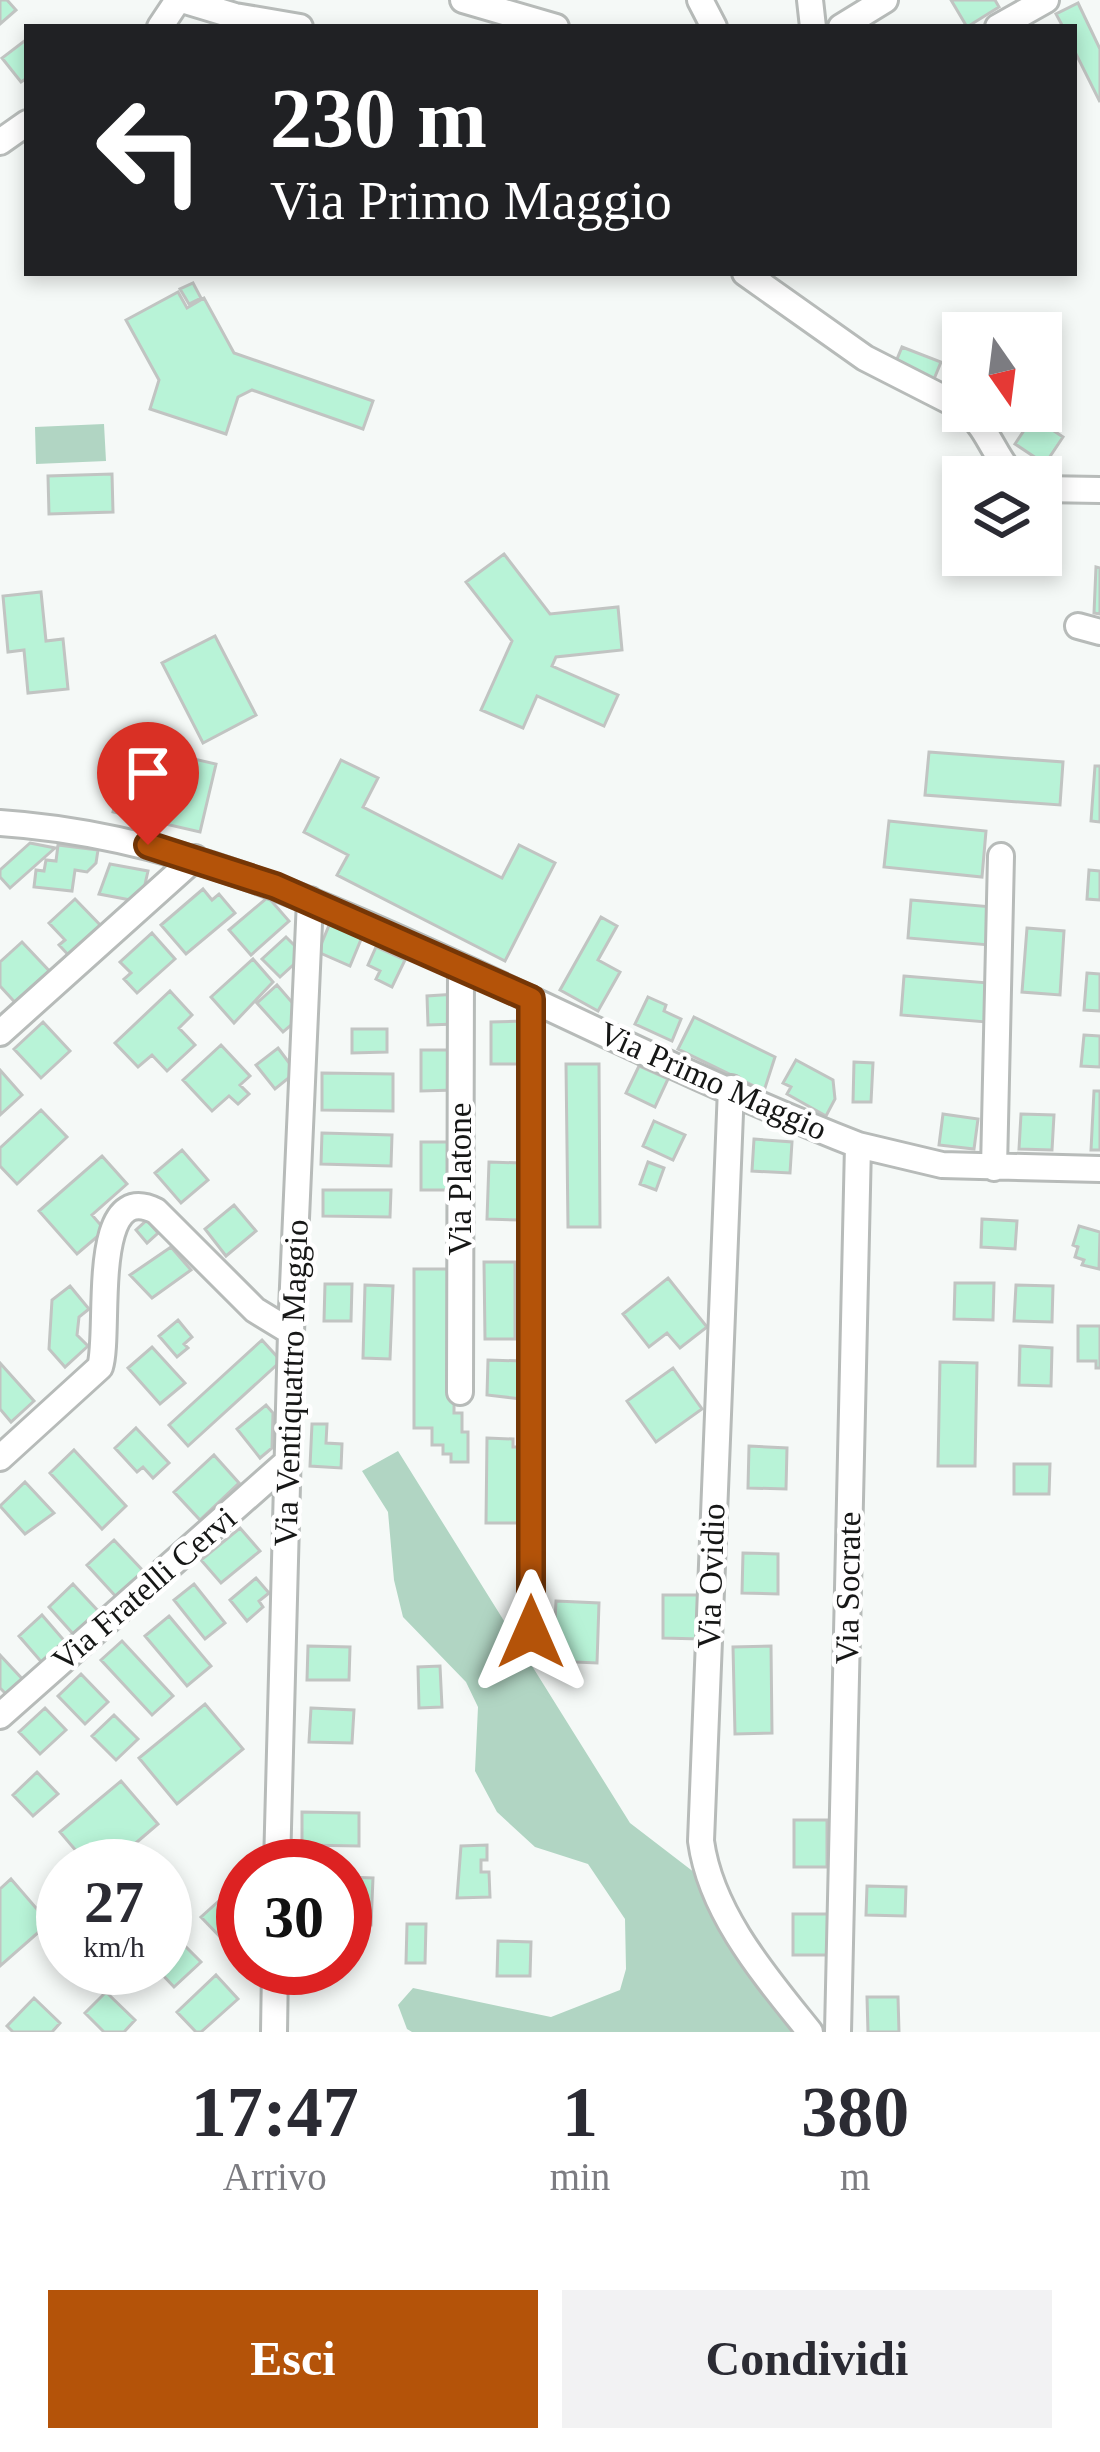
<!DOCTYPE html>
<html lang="it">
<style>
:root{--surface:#fff;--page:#f2f2f3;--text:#2b2b33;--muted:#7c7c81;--accent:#b45309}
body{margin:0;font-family:"Times New Roman",serif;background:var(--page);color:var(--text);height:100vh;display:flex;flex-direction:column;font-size:45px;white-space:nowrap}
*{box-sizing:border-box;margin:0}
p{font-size:39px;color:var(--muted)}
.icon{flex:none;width:66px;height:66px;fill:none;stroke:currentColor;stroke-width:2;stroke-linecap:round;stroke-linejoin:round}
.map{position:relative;height:2032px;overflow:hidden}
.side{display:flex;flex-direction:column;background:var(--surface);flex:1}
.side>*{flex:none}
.top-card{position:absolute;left:24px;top:24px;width:1053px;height:252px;border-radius:0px;box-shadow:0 6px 18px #0003;background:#202124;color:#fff;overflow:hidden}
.needle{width:78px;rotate:166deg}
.buttons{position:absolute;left:942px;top:312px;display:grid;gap:24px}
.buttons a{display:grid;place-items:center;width:120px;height:120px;border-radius:0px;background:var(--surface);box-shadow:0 6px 18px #0003;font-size:60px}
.speed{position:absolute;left:36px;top:1839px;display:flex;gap:24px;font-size:60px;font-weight:700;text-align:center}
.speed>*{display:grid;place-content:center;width:156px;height:156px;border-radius:50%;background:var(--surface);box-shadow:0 6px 18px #0003;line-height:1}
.speed small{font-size:30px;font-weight:400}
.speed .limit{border:18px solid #d22;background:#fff;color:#111}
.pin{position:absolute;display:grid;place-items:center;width:102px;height:102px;color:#fff;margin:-123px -51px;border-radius:50% 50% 50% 0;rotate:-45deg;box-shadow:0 0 12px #0007}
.pin .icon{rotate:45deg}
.me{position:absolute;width:132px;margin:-66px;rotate:0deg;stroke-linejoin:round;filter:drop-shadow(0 0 9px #0008)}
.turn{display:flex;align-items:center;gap:42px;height:252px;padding:0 48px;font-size:54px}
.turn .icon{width:156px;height:156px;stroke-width:2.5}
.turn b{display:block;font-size:84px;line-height:102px}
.eta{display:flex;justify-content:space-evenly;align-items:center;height:204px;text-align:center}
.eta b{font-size:72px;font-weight:700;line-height:84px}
.primary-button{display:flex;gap:24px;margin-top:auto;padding:24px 48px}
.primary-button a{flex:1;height:138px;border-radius:0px;background:var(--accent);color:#fff;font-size:48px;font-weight:700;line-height:138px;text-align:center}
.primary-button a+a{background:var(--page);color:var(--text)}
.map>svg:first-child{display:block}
.green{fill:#b1d5c3}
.building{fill:#b8f3d7;stroke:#c1c4c2;stroke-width:3}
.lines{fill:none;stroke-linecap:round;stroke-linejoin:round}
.minor-casing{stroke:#b7bbb9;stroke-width:30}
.minor{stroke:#fff;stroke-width:24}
.route-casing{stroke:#753606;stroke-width:30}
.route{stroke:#b45309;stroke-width:21}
.labels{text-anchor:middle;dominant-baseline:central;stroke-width:9;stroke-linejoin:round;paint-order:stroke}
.street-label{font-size:33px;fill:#161716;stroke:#fff}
</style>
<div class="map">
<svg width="1100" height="2032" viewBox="0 0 1100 2032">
<rect width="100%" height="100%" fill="#f5f9f7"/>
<!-- green -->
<path class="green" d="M104 424 106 461 36 464 35 427Z
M398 1451 630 1823 699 1876 800 2032H412L407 2029 398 2005 413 1988 551 2017 620 1990 626 1969 625 1919 588 1864 535 1847 497 1812 475 1771 478 1707 466 1682 403 1617 394 1580 388 1512 362 1471Z"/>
<!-- building -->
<path class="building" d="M0 0H7L16 10 0 24Z
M951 0H995L999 7 967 27Z
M1078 3 1100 49V102L1074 50V27H1063L1056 14Z
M27 39V78L21 82 2 58Z
M193 283 201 298 189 304 180 289Z
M178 292 187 308 204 298 234 353 373 401 363 429 252 390 238 397 226 434 150 409 159 380 126 320Z
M902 347 941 362 934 379 895 364Z
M992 411H1017L1022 417 1006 428Z
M1033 417 1063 437 1045 464 1015 444Z
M112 474 113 512 49 514 48 476Z
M504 554 550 614 618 607 622 650 556 657 552 666 618 695 604 726 537 696 523 728 481 710 512 641 466 582Z
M1096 567 1100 568V614L1094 613Z
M41 592 46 641 63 639 68 689 28 693 24 650 8 652 3 596Z
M215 636 256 715 203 743 162 663Z
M129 744 216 764 200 832 113 812Z
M929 752 1063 762 1060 805 925 795Z
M341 760 378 778 363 807 502 878 519 845 555 863 505 961 337 875 348 855 304 832Z
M1095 766H1100V822L1091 821Z
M889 821 986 831 982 877 884 867Z
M30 843 55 848 10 888 0 877V870Z
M58 845 98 850 96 863 87 872 75 870 72 891 34 887 36 870 44 871 46 860 56 861Z
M110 864 148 871 141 902 99 894Z
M1089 870 1100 871V900L1087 899Z
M203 889 212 900 219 894 235 913 186 954 161 925Z
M268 897 289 921 251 955 229 930Z
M75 899 105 930 73 960 59 945 65 940 49 923Z
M911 900 993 907 989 945 908 938Z
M601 917 617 926 598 960 620 972 598 1011 560 990Z
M330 923 362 937 350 966 318 952Z
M1027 928 1064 931 1060 995 1022 992Z
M152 933 175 959 137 993 124 979 131 973 120 962Z
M286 937 304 955 280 977 262 959Z
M22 942 56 978 21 1009 0 986V962Z
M376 947 405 960 392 987 376 979 380 971 368 965Z
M253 959 273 982 234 1023 211 997Z
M1087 973 1100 974V1011L1084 1010Z
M904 976 989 983 986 1022 901 1015Z
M277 985 303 1015 283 1032 257 1003Z
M170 991 192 1015 179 1028 195 1045 167 1071 152 1055 138 1067 115 1043Z
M456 994V1024L428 1025 427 996Z
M648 997 666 1005 664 1011 681 1019 672 1041 635 1024Z
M694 1017 775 1057 764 1091 678 1049Z
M523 1021V1064H491V1022Z
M43 1022 70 1051 41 1078 14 1049Z
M352 1029H387V1052L352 1053Z
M1084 1035 1100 1036V1067L1081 1066Z
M221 1045 250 1076 240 1085 249 1094 238 1104 229 1096 212 1111 183 1080Z
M278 1048 296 1072 275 1089 256 1065Z
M421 1050H454L455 1090 421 1091Z
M796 1060 833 1080 835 1099 826 1116 787 1094 791 1087 783 1083Z
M854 1062 873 1063 871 1102H853Z
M566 1064H599L600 1227H568Z
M639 1066 668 1079 655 1107 626 1093Z
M0 1070 22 1095 0 1115Z
M322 1073 393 1074V1111L322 1110Z
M1094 1091H1100V1150H1091Z
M41 1110 67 1137 17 1184 0 1166V1148Z
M943 1114 978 1119 974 1149 939 1145Z
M1021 1114 1054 1115 1052 1150 1019 1149Z
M654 1121 685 1135 673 1160 643 1146Z
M322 1133 392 1135 391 1166 321 1164Z
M754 1139 792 1142 790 1173 752 1171Z
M421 1142H451V1190H421Z
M182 1150 208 1180 181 1203 155 1173Z
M102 1156 127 1184 92 1215 105 1230 77 1254 39 1211Z
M489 1162 521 1163 520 1220 487 1219Z
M648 1162 664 1168 656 1190 640 1184Z
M323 1190H391L390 1217 323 1216Z
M234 1205 256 1231 226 1256 205 1229Z
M982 1219 1017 1221 1015 1249 981 1247Z
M147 1220 158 1233 147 1243 136 1230Z
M1079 1226 1100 1232 1099 1269 1082 1265 1084 1260 1075 1257 1078 1247 1073 1245Z
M171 1247 191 1270 152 1298 130 1275Z
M484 1262H515V1339H485Z
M414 1269H455L454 1413H462V1432H468V1462H451V1454H443V1445H432V1428H414Z
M668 1278 707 1327 680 1348 667 1333 649 1347 623 1314Z
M955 1283H994L993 1320 954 1319Z
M325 1284H352L351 1321H324Z
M365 1285 393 1286 390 1359 363 1358Z
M1016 1285 1053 1286 1052 1322 1014 1321Z
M70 1286 89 1309 79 1317 77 1335 88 1346 65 1367 49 1349 52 1300Z
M178 1320 192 1337 184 1344 188 1348 177 1357 159 1336Z
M1078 1326H1100V1368H1096V1361H1078Z
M262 1340 281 1361 188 1446 169 1425Z
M1020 1346 1052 1348 1051 1386 1019 1385Z
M152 1347 185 1383 160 1404 128 1368Z
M488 1360 523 1361 522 1399 487 1395Z
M940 1362 977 1363 975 1466H938Z
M0 1363 34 1401 11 1422 0 1409Z
M673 1368 702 1409 656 1442 627 1401Z
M266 1405 273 1413 272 1448 260 1458 237 1429Z
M312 1424H327L326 1443 342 1444 341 1468 310 1466Z
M136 1428 169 1463 153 1478 143 1467 137 1472 115 1448Z
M487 1438 513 1439V1447H524V1523H486Z
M749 1446 787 1448 786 1489 748 1488Z
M74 1450 126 1506 102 1529 50 1473Z
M214 1455 239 1483 200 1520 174 1492Z
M1014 1464H1050L1049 1494H1014Z
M25 1482 54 1513 25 1534 0 1506Z
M240 1528 260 1551 221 1583 201 1560Z
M114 1540 147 1575 119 1600 87 1565Z
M743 1553 778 1554V1594L742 1593Z
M256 1578 269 1593 259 1601 263 1607 247 1621 230 1600Z
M73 1584 100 1613 75 1636 49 1607Z
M194 1584 225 1623 205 1639 174 1600Z
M663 1595H701L700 1639 663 1638Z
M556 1601 599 1603 597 1663 553 1661Z
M42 1615 68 1645 44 1665 19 1636Z
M169 1616 211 1666 187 1686 145 1636Z
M122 1641 173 1696 152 1715 101 1660Z
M308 1646 350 1647 349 1680H307Z
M771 1646 772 1733 735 1734 733 1647Z
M0 1655 27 1684 11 1699 0 1688Z
M440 1666 442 1707 419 1708 418 1667Z
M81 1674 108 1702 85 1724 58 1696Z
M205 1704 243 1749 177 1804 139 1758Z
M45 1708 66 1730 40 1754 19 1732Z
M311 1708 354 1710 352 1743 309 1742Z
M114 1715 138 1739 116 1760 92 1736Z
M37 1772 58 1794 33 1816 13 1795Z
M121 1781 158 1824 109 1866H89L60 1832Z
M302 1812 359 1813V1846L302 1845Z
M794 1820H827V1867H794Z
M487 1845V1860H481V1872H489L490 1897 457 1898 461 1846Z
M345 1877 373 1878 371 1925 345 1924Z
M11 1879 49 1923 0 1966V1889Z
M867 1886 906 1887 905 1916 866 1915Z
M231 1890 243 1903V1921L223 1940 201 1917Z
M793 1914H830V1955H793Z
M407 1924H426L425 1963H406Z
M173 1934 201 1962 174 1987 156 1968H165V1942Z
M498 1941 531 1942 530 1976H497Z
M216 1975 238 1999 201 2032H196L177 2012Z
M106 1992 135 2020 124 2032H104L85 2013Z
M867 1997H898L899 2032H868Z
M34 1998 60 2023 52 2032H13L7 2026Z"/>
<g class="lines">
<defs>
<path id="minor" d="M182 0 235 16 300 27
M463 0 556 27
M700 0 714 27
M810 0 813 27
M160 27 178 0
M841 27 885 0
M998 27 1046 0
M0 142 27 123
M745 273 865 358 963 408
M967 411C989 430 995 458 1014 477
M1041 489 1100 490
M1078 626 1100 632
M0 823C170 834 322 903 475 973 601 1032 728 1094 858 1145L942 1165 1100 1169
M531 999V1632
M0 1033 195 858
M731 1088 701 1841C711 1914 766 1977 810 2032
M994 1168 1001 856
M460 1392 461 967
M0 1458 100 1367C111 1333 88 1177 156 1211L255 1310 291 1332
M0 1716 288 1461
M277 1866 291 1332 310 900
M274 2032 275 1968
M838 2032 858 1145"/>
</defs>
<!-- minor casing -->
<use href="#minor" class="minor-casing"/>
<!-- minor -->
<use href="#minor" class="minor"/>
</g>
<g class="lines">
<defs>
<path id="route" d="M148 845 275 886 531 999V1632"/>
</defs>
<!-- route casing -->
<use href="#route" class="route-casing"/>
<!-- route -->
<use href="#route" class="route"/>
</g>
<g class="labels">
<!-- street labels -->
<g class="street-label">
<text transform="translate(713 1081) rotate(24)">Via Primo Maggio</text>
<text transform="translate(460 1179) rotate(-90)">Via Platone</text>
<text transform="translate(291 1383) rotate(-88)">Via Ventiquattro Maggio</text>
<text transform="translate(711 1576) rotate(-88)">Via Ovidio</text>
<text transform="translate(848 1588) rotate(-89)">Via Socrate</text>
<text transform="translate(144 1589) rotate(-41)">Via Fratelli Cervi</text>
</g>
</g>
</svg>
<div class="buttons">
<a><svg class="needle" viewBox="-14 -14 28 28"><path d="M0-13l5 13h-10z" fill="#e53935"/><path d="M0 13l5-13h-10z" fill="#7c7c81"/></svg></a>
<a><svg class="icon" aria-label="layers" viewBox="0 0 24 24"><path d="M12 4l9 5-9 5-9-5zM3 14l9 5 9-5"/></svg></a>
</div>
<div class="speed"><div>27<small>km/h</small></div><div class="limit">30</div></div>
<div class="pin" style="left:148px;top:845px;background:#d93025"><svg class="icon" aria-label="arrive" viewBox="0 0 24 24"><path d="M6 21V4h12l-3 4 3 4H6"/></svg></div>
<svg class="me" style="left:531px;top:1632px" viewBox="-20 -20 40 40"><path d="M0-17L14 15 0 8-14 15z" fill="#b45309" stroke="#fff" stroke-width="4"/></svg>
<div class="top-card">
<div class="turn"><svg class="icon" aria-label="left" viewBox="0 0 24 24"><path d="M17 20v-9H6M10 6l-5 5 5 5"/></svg><div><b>230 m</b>Via Primo Maggio</div></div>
</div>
</div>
<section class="side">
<div class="eta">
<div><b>17:47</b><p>Arrivo</p></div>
<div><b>1</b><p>min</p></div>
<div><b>380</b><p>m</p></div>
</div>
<div class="primary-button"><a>Esci</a><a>Condividi</a></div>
</section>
